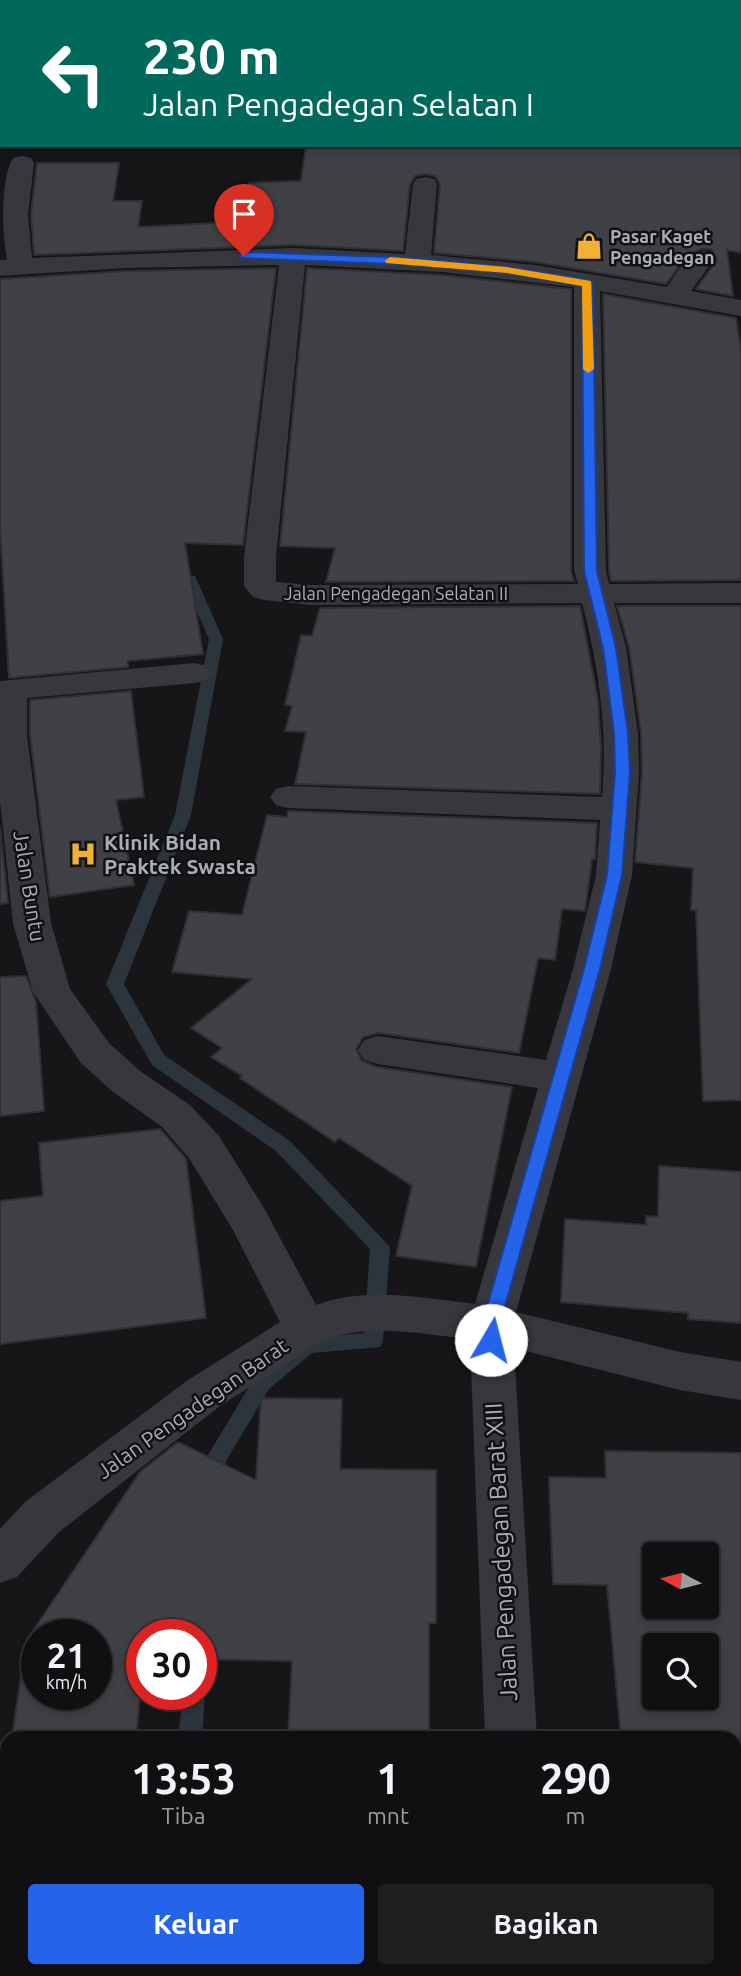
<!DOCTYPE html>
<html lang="id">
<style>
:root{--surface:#101012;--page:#1e1e20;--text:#f1f3f6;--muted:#9c9d9f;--line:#303032;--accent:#2563eb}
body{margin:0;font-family:Ubuntu,sans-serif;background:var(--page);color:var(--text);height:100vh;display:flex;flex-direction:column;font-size:26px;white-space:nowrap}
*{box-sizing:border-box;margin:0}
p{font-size:23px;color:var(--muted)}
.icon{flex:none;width:38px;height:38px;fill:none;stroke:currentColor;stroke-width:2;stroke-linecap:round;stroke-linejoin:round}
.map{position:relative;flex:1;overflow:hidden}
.drawer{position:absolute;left:0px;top:1731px;width:742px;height:247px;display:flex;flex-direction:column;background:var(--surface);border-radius:21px 21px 0 0;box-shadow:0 4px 10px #0003,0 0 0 2px var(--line)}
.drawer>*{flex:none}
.hud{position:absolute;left:0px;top:0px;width:742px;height:147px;box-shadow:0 4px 10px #0003,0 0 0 2px var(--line);background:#00695c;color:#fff;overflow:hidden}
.needle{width:46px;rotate:277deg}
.buttons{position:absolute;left:642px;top:1542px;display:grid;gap:14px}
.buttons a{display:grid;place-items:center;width:77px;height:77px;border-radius:7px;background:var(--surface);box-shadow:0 4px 10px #0003,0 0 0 2px var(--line);font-size:35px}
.speed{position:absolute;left:21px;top:1619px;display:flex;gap:14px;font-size:35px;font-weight:700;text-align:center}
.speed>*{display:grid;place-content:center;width:91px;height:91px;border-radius:50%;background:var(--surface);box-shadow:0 4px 10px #0003,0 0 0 2px var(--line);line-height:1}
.speed small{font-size:18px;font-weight:400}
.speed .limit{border:10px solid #d22;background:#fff;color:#111}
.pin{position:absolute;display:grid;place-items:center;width:60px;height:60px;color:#fff;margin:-72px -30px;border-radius:50% 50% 50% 0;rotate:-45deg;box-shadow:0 0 7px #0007}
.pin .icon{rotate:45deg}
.me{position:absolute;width:77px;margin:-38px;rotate:8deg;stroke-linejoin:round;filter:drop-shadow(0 0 5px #0008)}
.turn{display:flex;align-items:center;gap:24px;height:147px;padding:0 28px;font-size:32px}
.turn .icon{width:91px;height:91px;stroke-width:2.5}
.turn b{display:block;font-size:49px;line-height:60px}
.eta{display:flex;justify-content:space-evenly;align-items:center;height:119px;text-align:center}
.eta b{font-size:42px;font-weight:700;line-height:49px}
.cta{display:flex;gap:14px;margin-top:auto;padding:14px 28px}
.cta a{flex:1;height:80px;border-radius:7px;background:var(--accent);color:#fff;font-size:28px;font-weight:700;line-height:80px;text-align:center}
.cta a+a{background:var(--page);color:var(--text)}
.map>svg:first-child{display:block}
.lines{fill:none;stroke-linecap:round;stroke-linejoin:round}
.stream{fill:#2c353c;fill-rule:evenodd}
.building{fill:#404145;stroke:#303034;stroke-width:2;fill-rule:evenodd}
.minor{fill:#37383d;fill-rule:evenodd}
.rail-casing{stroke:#4a4c52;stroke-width:5}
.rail{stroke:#111113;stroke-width:3.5;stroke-dasharray:10;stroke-linecap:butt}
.route{fill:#2563eb;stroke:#184099;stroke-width:2}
.slow{fill:#f59e0b}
.labels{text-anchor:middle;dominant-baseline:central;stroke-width:5;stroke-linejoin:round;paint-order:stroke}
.far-poi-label{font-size:18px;font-weight:bold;fill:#a8adb8;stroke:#111113;text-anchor:start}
.far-street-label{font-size:18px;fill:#a8adb8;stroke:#111113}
.poi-label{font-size:21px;font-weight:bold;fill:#a8adb8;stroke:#111113;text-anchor:start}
.street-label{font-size:21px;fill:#a8adb8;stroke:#111113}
.near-street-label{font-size:24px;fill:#a8adb8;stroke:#111113}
</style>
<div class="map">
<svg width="741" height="1976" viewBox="0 0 741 1976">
<rect width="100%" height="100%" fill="#161618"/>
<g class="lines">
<!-- stream -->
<path class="stream" d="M171 572 195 576 223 639 191 815 124 984 164 1055 290 1141 390 1247 383 1341 380 1347 312 1353 269 1389 226 1461 222 1491 214 1494 206 1491 203 1485 205 1460 255 1377 300 1339 364 1333 370 1249 276 1151 152 1065 106 984 175 815 209 639 184 582 166 579 164 576Z
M202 1687 205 1694 202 1738H178L183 1694H201Z
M154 1970H180V1976H154Z"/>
</g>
<!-- building -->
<path class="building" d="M306 145H741V253L727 250 733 296 696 289 717 260 711 249H702L688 254 666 284 535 262 434 253 440 184 435 176 426 174 415 176 410 184 403 251 293 245 34 255 31 214 37 163H119L113 201H142L138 227 236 222 234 208 254 207 249 183 301 181Z
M276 268 243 545 185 543 203 654 128 661V667L9 678 0 526V279L126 271Z
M307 268 442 275 571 289V571L574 581 326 582 335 548 280 546Z
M603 294 736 318 741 351V580L611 581 609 571Z
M580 606 598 700 601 748 600 794 295 784 306 732 285 731 292 706 285 705 301 635 312 636 320 608Z
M617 606H741V1100L703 1101 696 910H691L693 868 635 862 642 772 641 733 629 647Z
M131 691 144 797 116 800 134 885 50 897 30 735V700Z
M288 811 597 823 595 859H592L585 911 562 909 555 960 538 958 519 1053 378 1033 363 1037 356 1049 362 1061 377 1067 512 1087 476 1267 396 1256 412 1186 339 1138 335 1142 240 1078 242 1076 211 1057 222 1048 191 1028 252 979 172 972 189 911 242 915 267 815 287 817Z
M0 826 8 903 0 904Z
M26 976 36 1002 44 1111 0 1116V977Z
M160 1129 186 1159 206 1318 0 1344V1201L43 1196 39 1143Z
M659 1166 741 1172V1323L688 1319V1313L561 1302 565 1219 646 1225V1216L658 1217Z
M261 1398 342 1399 340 1469 436 1470V1623H429V1738H288L292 1661 201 1659V1634H142V1674L136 1738H12L26 1641 140 1472 178 1442 256 1480ZM37 1634H96V1694H37Z
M605 1451 741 1453V1738H621L607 1585 553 1584 549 1477 606 1478ZM654 1554H707V1606H654ZM654 1645H707V1698H654Z"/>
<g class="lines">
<!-- minor -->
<path class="minor" d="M660 0H682L659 2Z
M740 65H741V80H740Z
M22 156 31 158 34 163 28 214 32 258 293 248 405 254 413 184 416 179 425 177 434 179 437 184 431 255 535 265 667 287C679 270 688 247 711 252L715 258 691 291 741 300V316L600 291 606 571 609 584 741 583V603H614L626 647 638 733 639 772 632 875 611 969 516 1312 680 1352 741 1362V1400L680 1390 514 1348 537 1738H485L470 1339C421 1334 368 1322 322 1341L220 1406 59 1532 17 1577 0 1583V1529L25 1502 188 1380 280 1322 233 1230 189 1158 162 1127 112 1091 81 1063 33 992 13 923 0 801V681L195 663 207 666 212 673 207 680 195 683 27 698V735L51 923 70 989 109 1043 140 1071 190 1105 219 1136 264 1208 316 1305C366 1286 423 1298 475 1304L538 1088 378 1064 364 1060 358 1050 364 1040 378 1036 546 1060 573 969 596 875 600 820 288 808 276 805 270 797 276 789 288 786 602 797C608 732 599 666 582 603L311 605 264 600 253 597 244 586V557L279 265 126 268 0 276V260H7C2 234 0 180 13 158ZM305 265 442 272 574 287V571L578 584 311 585 276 582V557Z
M501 1970H557V1976H501Z"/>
<defs>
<path id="rail" d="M264 0 271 2
M295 0 303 2"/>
</defs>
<!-- rail casing -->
<use href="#rail" class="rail-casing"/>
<!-- rail -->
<use href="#rail" class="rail"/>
</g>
<!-- route -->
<path class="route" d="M244 252 417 258 507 267 587 280 593 283 597 571 616 648 628 733 630 772 622 875 600 969 500 1324V1340L498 1346 491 1348 485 1346 482 1324 584 969 607 875 615 772 614 733 603 648 584 571 582 286 507 273 417 265 240 258V253Z"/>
<!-- slow -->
<path class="slow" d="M390 257 507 267 591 281 594 369 588 373 583 369 582 286 507 273 386 263 385 261Z"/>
<!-- icons -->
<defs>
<symbol id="shop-bare" viewBox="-9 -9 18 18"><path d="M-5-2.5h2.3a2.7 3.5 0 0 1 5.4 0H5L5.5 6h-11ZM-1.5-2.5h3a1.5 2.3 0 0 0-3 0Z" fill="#f2b134" stroke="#111113" stroke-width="2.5" paint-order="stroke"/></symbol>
<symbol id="hospital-bare" viewBox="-9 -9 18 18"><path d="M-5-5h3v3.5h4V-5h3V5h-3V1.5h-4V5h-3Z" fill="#f2b134" stroke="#111113" stroke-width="2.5" paint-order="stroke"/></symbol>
</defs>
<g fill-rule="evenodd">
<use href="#shop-bare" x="570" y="227" width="38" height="38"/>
<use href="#hospital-bare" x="64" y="835" width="38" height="38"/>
</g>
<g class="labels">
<!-- far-poi labels -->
<g class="far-poi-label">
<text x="610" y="236">Pasar Kaget<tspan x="610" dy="21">Pengadegan</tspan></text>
</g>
<!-- far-street labels -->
<g class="far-street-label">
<text x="396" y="593">Jalan Pengadegan Selatan II</text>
</g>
<!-- poi labels -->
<g class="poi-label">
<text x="104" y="842">Klinik Bidan<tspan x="104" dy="24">Praktek Swasta</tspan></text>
</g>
<!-- street labels -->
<g class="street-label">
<text transform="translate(30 886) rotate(81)">Jalan Buntu</text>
<text transform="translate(192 1408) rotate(-35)">Jalan Pengadegan Barat</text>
</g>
<!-- near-street labels -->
<g class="near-street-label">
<text transform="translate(501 1552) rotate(-93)">Jalan Pengadegan Barat XIII</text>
</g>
</g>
</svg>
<div class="buttons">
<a><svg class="needle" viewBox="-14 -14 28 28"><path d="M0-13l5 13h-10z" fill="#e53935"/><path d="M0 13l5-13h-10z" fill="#9c9d9f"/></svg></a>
<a><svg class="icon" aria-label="search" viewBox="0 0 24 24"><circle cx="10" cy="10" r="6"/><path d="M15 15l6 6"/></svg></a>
</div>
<div class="speed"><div>21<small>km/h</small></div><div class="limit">30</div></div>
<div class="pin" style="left:244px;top:256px;background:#d93025"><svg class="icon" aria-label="arrive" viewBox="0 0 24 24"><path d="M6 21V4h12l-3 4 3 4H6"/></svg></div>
<svg class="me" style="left:491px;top:1340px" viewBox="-20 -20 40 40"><circle r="19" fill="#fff"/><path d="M0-13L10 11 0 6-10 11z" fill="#2563eb"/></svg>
<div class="hud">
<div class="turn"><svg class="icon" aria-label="left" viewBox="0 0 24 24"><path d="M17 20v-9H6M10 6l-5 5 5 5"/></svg><div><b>230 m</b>Jalan Pengadegan Selatan I</div></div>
</div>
<section class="drawer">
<div class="eta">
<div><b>13:53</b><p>Tiba</p></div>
<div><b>1</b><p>mnt</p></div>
<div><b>290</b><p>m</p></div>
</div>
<div class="cta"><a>Keluar</a><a>Bagikan</a></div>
</section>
</div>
